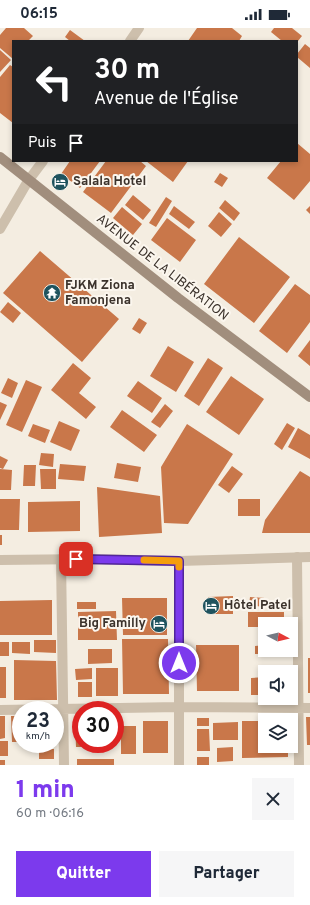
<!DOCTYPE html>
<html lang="fr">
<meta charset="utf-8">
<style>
:root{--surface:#fff;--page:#f6f6f7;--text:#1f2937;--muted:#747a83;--accent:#7c3aed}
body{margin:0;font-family:Overpass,sans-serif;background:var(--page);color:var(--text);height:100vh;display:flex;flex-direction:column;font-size:15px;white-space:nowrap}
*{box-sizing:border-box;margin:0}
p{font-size:13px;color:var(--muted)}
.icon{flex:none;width:22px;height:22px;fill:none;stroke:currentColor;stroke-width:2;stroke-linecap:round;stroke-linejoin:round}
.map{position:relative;height:737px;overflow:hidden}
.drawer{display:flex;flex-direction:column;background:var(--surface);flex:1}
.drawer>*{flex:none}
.guide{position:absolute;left:12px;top:12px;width:286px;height:122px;border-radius:0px;box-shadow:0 2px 6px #0003;background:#202124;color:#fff;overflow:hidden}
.needle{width:26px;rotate:97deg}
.tools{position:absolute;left:258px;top:589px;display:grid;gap:8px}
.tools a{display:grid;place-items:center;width:40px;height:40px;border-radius:0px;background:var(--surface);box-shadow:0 2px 6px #0003;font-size:20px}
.speed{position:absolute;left:12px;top:673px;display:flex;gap:8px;font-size:20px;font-weight:700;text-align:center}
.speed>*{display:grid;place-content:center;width:52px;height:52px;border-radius:50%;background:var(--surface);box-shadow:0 2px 6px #0003;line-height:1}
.speed small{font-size:10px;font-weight:400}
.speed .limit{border:6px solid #d22;background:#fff;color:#111}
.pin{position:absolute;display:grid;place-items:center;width:34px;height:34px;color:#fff;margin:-17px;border-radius:8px;box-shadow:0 2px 6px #0006}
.me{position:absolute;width:44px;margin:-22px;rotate:0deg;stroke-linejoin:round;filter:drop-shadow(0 0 3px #0008)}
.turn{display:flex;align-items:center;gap:14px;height:84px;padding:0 16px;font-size:18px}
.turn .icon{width:52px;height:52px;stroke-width:2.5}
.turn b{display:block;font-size:28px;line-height:34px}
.then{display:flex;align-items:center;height:38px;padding:0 16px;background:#0003;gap:8px;font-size:15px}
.round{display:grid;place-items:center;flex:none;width:42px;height:42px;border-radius:0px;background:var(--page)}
.overview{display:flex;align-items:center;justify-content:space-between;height:68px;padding:0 16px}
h1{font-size:24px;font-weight:800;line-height:30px;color:var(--accent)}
.action{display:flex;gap:8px;margin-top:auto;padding:8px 16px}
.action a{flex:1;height:46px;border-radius:0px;background:var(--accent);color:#fff;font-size:16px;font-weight:800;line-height:46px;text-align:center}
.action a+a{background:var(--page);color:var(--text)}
.status{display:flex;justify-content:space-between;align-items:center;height:28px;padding:0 20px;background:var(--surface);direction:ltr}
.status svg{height:11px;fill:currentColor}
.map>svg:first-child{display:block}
.building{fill:#c9774a}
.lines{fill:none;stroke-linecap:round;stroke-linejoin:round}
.minor{stroke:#cdbfac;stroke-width:10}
.tertiary{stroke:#cdbfac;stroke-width:10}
.secondary{stroke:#a18e7d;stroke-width:10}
.route-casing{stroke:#51269a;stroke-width:10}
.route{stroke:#7c3aed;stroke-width:7}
.slow{stroke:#f59e0b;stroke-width:7}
.labels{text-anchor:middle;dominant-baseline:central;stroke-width:4;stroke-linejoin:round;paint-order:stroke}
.poi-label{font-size:13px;font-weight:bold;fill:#3b322b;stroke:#fbf6ee;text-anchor:start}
.street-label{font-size:13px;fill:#3b322b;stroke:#fbf6ee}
</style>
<div class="status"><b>06:15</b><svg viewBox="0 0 49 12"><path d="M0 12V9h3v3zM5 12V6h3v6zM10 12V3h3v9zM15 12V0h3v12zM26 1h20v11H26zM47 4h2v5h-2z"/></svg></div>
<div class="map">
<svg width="310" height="737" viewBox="0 0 310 737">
<rect width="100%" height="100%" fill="#f4ede1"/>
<!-- building -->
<path class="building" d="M6 0H24L33 8 28 13H13V31L0 20V7Z
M197 0H232L242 8 239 13H188Z
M274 0H292L302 8 298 13H282L271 4Z
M70 2 85 13H70L65 9Z
M305 16 310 20V40L297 29V26Z
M0 22 11 32 0 44Z
M10 37 13 39V95L0 85V49Z
M297 115 310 126V153L294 172 267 150 281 133H297Z
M70 133H100L80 160 61 146Z
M106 133H140L146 138 111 185 83 164Z
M146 133H188L173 154Z
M220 145 228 150 222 159 214 154Z
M133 167 151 182 143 192 125 177Z
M166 169 172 173 156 199 149 195Z
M225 172 240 185 234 193 219 180Z
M174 178 195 194 189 201 169 186Z
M310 178V186L306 182Z
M122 179 142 196 133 207 113 190Z
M219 184 232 196 221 209 208 198Z
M167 190 196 212 180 234 151 212Z
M239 209 290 249 254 295 204 256Z
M40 223 119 291 82 334 3 265Z
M295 256 310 267V294L287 325 259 303Z
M8 274 21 285 13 295 0 284Z
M139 290 147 295 140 306 132 301Z
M310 312V338L298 328Z
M168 318 194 334 176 364 150 348Z
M208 330 223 340 199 378 184 368Z
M73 335 91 350 79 365 96 379 86 391 51 362Z
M231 348 264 371 239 407 206 384Z
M8 350 18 355 12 370 1 365Z
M26 352 42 359 22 404 6 397Z
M138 353 162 370 152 385 127 368Z
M0 374 7 377 0 392Z
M165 376 173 383 160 400 151 394Z
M122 382 157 407 144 424 110 399Z
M59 393 80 402 71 423 50 414Z
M287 395 295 400 282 422 274 416Z
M33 396 50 402 45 415 28 408Z
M187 396 233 426 188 496 164 495 161 439Z
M298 400 310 407V431L288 419Z
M41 425 54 426 53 439 39 437Z
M0 428 8 432 3 441 0 440Z
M117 435 141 439 138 454 114 450Z
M60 436 86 438 84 453 58 451Z
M24 437H36L35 458H23Z
M232 438 243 446 229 465 218 457Z
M0 441 12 442 11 462H0Z
M40 441H56V461H41Z
M300 443 310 449V505H262L265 492Z
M97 459 160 468 162 505 99 509Z
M0 471H20L19 502H0Z
M238 471H260V488H238Z
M80 473V503L28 504V474Z
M0 507H2V517H0Z
M233 568V586H208V569Z
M250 569 265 570 264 579 249 577Z
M122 570H167V607H123Z
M52 572V607H0V573Z
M77 574H96V581H77Z
M116 583 117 612H78V584Z
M248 584H284V596H265V599H248Z
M122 611H168L169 666H123Z
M34 612H56V625L34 624Z
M0 614H9V628H0Z
M12 614H30V626L12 625Z
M196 617H239V663H197Z
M265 617V622H274L275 626H255V618Z
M88 621H112V635L88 636Z
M308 630H310V665H308Z
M14 632 56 633 57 672H14Z
M0 639H6V670H0Z
M92 640V651L76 652 75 641Z
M96 640H118V668H96Z
M265 649V667H251V650Z
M78 654H92V669H78Z
M0 688H5V710L0 711Z
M11 688H20V714H12Z
M306 689H310V717H307Z
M197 690H209V698H197Z
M75 693H81V716H96V719H76Z
M143 693H168V725H143Z
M242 693H265V718H288V729L242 730Z
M238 694V712H213V695Z
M121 698H136V726H121Z
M197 701H209L210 723H197Z
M0 713H8V728H0Z
M233 719V733L217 734V720Z
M39 721H54V731H39Z
M197 729H209V737H197Z
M77 731H114V737H77Z
M0 732H5V737H0Z"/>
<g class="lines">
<!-- minor -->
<path class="minor" d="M297 529 299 737
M61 531 64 737
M179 533V737
M0 682 179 679 310 680"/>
<!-- tertiary -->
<path class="tertiary" d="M130 13 139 0
M0 201 28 153 43 133
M0 532 90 531 179 533 310 529"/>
<!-- secondary -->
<path class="secondary" d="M0 129 178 270 310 369"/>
</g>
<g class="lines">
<defs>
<path id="route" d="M76 531 179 533V635"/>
</defs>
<!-- route casing -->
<use href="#route" class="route-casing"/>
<!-- route -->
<use href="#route" class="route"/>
<!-- slow -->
<path class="slow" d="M144 532 179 533V539"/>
</g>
<!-- icons -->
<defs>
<symbol id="hotel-disc" viewBox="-11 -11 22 22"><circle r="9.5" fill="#1f535e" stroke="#fbf6ee"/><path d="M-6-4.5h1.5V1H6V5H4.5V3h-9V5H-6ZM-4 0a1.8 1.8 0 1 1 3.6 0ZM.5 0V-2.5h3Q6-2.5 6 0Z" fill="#fff"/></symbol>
<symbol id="temple-disc" viewBox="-11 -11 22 22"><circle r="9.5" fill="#1f535e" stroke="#fbf6ee"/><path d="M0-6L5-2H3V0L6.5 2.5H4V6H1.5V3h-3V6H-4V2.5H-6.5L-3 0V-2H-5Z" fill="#fff"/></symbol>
</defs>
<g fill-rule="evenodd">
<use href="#hotel-disc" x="50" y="144" width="20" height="20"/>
<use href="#temple-disc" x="42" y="255" width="20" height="20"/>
<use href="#hotel-disc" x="201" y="568" width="20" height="20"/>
<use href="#hotel-disc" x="149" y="586" width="20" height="20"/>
</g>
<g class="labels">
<!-- poi labels -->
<g class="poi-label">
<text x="73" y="154">Salala Hotel</text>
<text x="65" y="258">FJKM Ziona<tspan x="65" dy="15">Famonjena</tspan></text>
<text x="224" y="578">Hôtel Patel</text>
<text x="146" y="596" text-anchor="end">Big Familly</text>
</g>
<!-- street labels -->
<g class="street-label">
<text transform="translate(162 240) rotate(38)">AVENUE DE LA LIBÉRATION</text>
</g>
</g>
</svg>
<div class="tools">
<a><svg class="needle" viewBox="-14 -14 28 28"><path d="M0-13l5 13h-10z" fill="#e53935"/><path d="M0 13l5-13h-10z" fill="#747a83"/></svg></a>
<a><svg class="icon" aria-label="sound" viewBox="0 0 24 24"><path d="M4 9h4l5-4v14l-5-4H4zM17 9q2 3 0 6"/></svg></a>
<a><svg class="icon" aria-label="layers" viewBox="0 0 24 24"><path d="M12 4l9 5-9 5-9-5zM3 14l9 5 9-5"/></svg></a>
</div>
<div class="speed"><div>23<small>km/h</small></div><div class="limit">30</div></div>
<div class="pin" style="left:76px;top:531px;background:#d93025"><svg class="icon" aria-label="arrive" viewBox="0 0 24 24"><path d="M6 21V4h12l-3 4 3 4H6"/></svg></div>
<svg class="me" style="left:179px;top:635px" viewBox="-20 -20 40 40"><circle r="17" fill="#7c3aed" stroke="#fff" stroke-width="3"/><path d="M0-11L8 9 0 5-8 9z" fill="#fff"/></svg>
<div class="guide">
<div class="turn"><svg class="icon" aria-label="left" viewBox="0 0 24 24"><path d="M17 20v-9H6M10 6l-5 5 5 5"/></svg><div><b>30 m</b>Avenue de l'Église</div></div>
<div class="then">Puis<svg class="icon" aria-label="arrive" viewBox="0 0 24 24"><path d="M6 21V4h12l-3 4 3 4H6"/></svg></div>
</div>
</div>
<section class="drawer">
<div class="overview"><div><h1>1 min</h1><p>60 m · 06:16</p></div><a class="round"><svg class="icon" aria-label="close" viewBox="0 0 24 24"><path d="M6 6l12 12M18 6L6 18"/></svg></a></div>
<div class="action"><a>Quitter</a><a>Partager</a></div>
</section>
